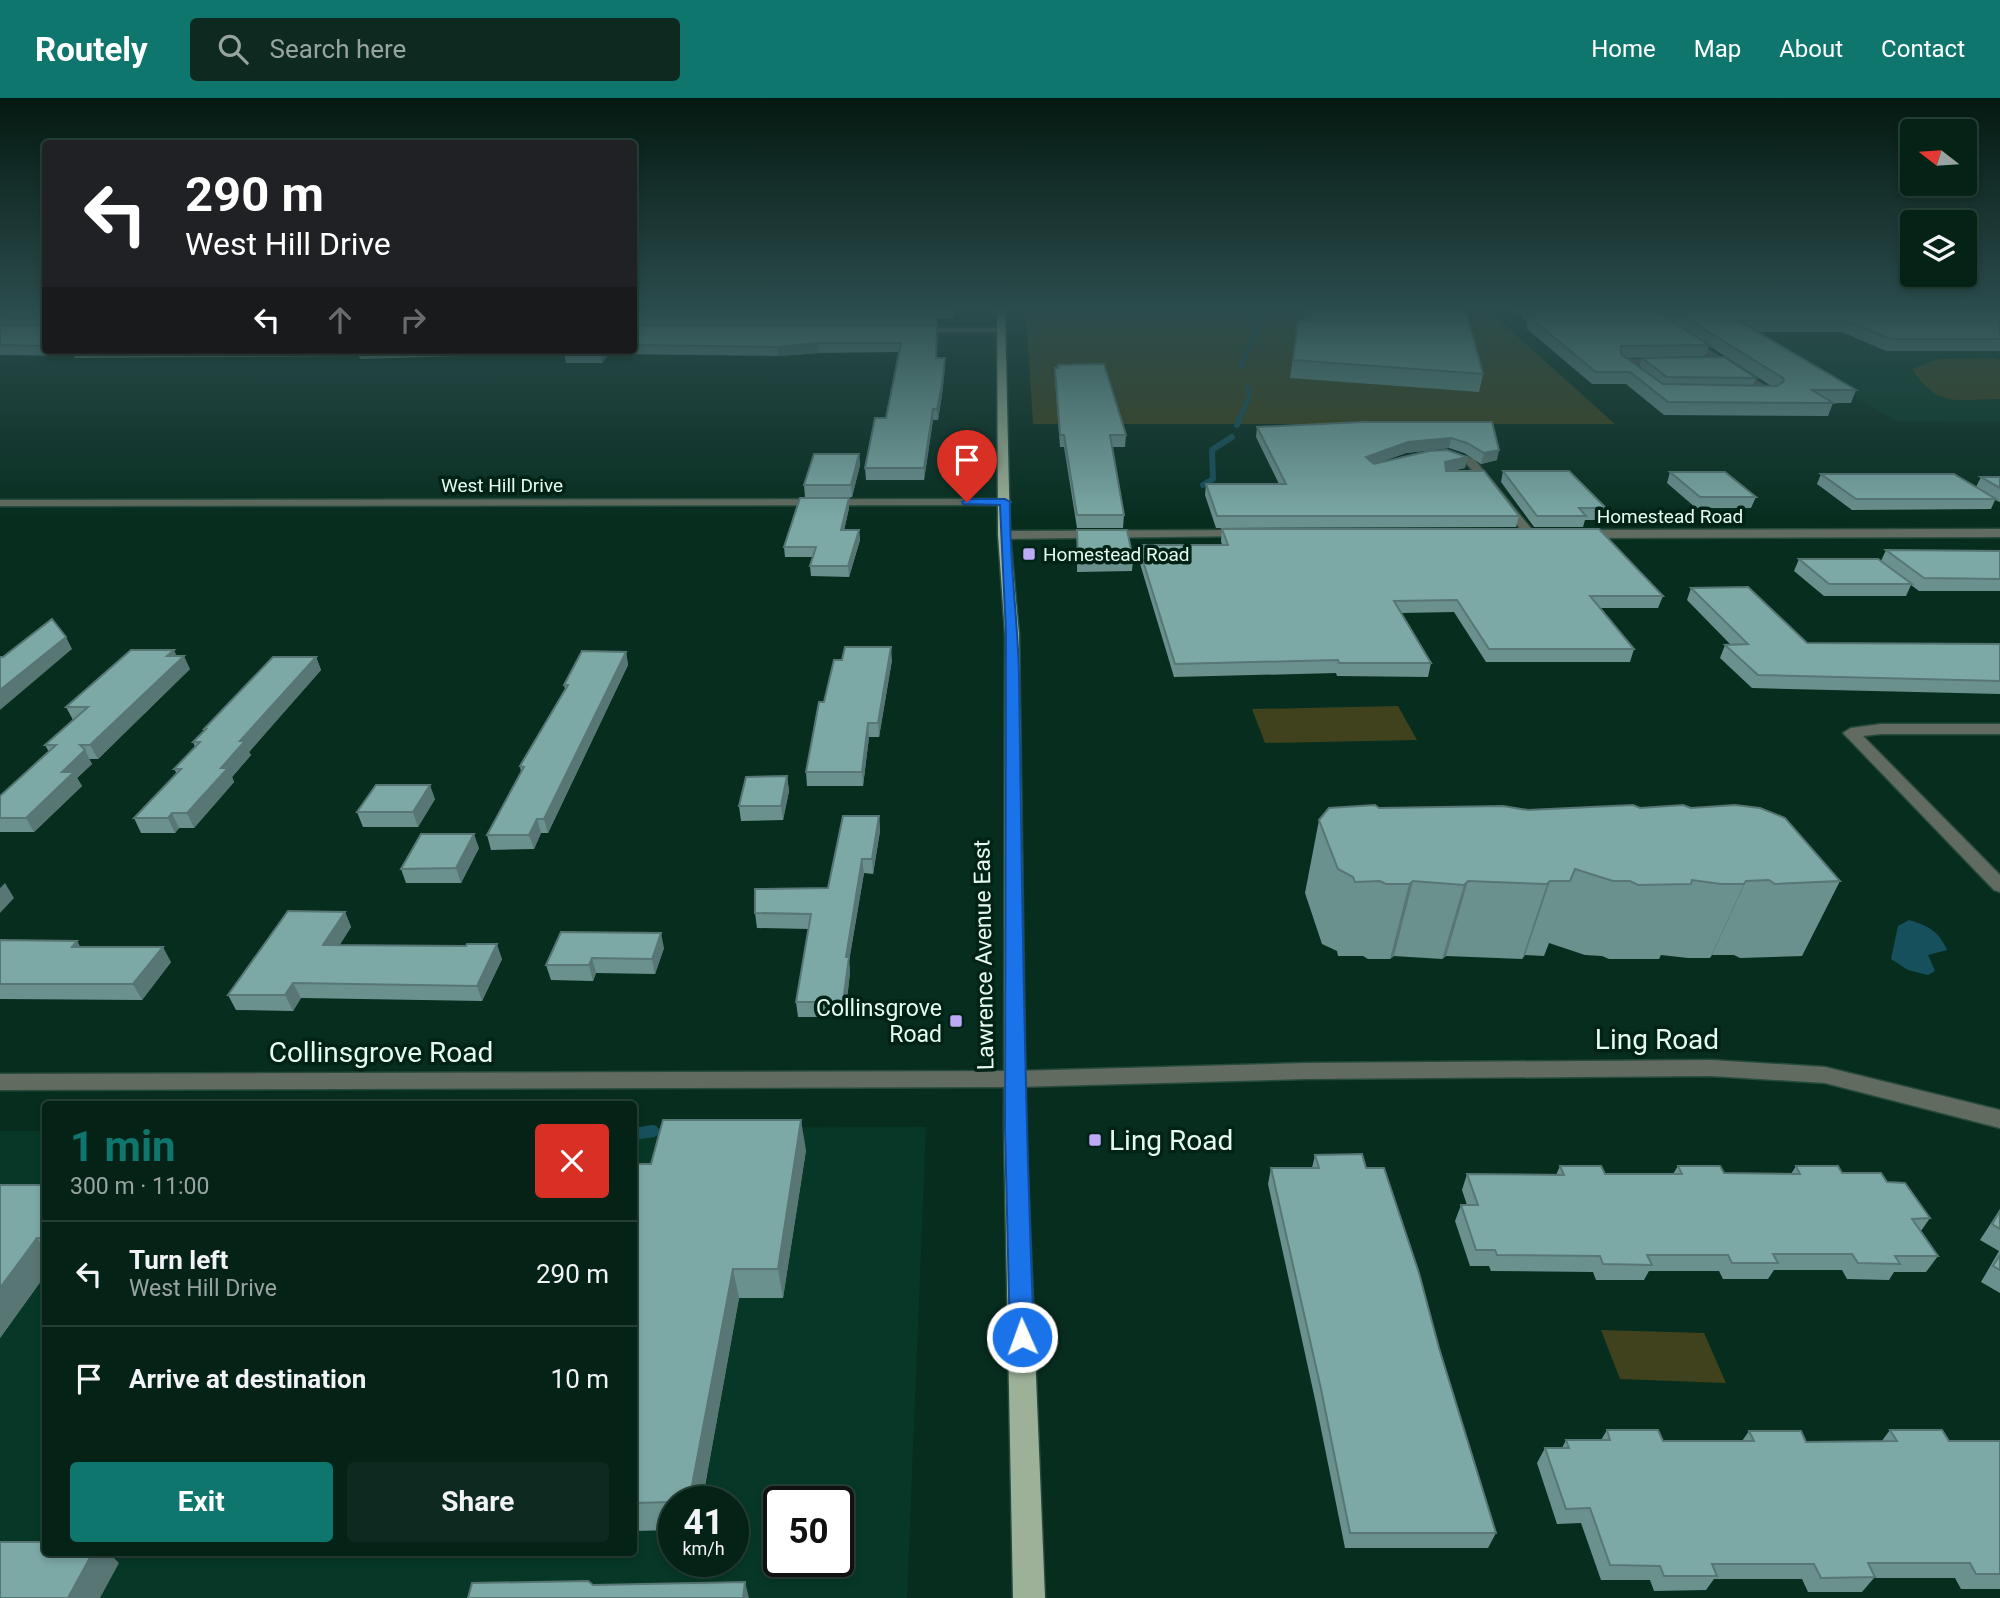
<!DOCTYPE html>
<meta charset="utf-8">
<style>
:root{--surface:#052217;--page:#0e2a20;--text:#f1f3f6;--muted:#97a4a1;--line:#263f36;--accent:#0f766e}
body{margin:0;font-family:Roboto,sans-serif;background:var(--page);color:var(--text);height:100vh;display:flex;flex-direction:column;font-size:26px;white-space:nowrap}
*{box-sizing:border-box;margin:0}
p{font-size:23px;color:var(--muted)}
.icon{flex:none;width:38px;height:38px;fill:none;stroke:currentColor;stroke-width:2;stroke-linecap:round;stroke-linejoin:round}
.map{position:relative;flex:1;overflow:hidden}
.side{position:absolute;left:42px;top:1003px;width:595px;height:455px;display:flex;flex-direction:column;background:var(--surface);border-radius:7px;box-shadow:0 4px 10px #0003,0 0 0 2px var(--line)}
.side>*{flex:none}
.hud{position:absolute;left:42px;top:42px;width:595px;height:214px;border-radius:7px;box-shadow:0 4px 10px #0003,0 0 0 2px var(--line);background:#202124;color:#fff;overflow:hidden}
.needle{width:46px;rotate:287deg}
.fabs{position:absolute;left:1900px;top:21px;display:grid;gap:14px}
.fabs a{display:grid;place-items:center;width:77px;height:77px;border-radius:7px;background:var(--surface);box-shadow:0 4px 10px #0003,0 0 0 2px var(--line);font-size:35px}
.speed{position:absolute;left:658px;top:1388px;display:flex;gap:14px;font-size:35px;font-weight:700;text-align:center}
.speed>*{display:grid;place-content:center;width:91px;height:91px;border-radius:50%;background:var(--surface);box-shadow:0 4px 10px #0003,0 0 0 2px var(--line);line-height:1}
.speed small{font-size:18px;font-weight:400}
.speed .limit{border:4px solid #111;border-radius:10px;background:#fff;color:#111}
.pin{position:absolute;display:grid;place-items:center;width:60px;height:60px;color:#fff;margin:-72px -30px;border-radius:50% 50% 50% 0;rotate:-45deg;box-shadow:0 0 7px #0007}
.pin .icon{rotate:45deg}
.me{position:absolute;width:77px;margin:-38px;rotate:358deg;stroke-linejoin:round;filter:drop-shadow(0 0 5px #0008)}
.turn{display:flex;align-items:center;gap:24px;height:147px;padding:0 28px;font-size:32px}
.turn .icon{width:91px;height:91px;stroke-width:2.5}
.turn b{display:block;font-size:49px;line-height:60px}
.lanes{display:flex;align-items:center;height:66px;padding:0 28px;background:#0003;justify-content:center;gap:35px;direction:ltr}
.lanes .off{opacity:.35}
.round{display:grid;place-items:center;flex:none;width:74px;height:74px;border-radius:7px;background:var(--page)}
.headline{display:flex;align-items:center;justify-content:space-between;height:119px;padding:0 28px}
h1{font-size:42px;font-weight:700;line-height:52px;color:var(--accent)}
.button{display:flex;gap:14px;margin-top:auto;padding:14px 28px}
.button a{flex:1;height:80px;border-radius:7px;background:var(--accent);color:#fff;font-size:28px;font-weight:700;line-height:80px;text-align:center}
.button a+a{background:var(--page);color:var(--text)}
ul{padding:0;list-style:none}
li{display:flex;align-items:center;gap:21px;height:105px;padding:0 28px;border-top:2px solid var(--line)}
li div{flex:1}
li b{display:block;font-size:26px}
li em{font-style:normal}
header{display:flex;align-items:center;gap:42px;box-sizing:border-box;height:98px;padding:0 35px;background:var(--accent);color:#fff}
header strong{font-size:33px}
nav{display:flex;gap:38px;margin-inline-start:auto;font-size:24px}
.search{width:490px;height:63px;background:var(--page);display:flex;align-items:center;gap:18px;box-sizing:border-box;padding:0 24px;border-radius:7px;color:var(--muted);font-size:26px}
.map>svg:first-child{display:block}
.built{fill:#073827;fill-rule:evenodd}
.green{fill:#3f421d}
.water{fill:#17505d}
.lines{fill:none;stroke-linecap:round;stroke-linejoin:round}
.stream-far2{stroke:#17505d;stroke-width:4.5}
.stream-far1{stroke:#17505d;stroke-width:6}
.stream{stroke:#17505d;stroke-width:12}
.minor-casing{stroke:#264a3c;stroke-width:3}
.major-casing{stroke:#264a3c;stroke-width:3}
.minor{fill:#626b5f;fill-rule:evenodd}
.major{fill:#9db198;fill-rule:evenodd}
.wall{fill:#6b918f;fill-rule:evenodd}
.shaded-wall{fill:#577674}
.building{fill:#7ca9a6;stroke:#577674;stroke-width:2}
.route{fill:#1a73e8;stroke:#114b97;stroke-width:2}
.poi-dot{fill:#bcaaf6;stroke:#002316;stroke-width:2.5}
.labels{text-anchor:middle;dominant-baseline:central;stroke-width:7;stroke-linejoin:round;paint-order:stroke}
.far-street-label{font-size:19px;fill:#e6faf0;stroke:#002316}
.far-poi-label{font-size:19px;fill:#e6faf0;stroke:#002316;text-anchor:start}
.street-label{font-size:23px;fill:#e6faf0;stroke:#002316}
.poi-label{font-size:23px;fill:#e6faf0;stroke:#002316;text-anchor:end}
.near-street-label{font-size:28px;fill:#e6faf0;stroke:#002316}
.near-poi-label{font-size:28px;fill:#e6faf0;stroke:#002316;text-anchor:start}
</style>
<header>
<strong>Routely</strong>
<div class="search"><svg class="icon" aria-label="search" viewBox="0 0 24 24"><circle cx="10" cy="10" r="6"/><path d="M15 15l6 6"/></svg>Search here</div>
<nav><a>Home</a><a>Map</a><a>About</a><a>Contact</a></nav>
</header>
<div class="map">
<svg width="2000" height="1500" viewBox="0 0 2000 1500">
<rect width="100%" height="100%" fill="#072d1f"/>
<!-- built -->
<path class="built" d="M1708 213 2000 230V324L1896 323Z
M926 1029 907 1500H0V1033H45L46 1454H634V1030ZM674 1404H733V1463H674ZM779 1404H838V1463H779Z"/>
<!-- green -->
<path class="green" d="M1026 213H1489L1615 326H1033Z
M1994 260 2000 262V301C1956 301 1939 311 1912 271L1939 261Z
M1398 608 1417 642 1265 645 1252 611Z
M1601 1232 1704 1235 1726 1285 1620 1281Z"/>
<!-- water -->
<path class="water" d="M1909 822C1928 828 1939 833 1947 852L1928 857 1935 873 1928 877 1908 872 1891 861 1898 828Z"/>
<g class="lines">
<!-- stream-far2 -->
<path class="stream-far2" d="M1256 233 1263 213
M1240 269 1255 237
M1238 324 1250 297 1247 288"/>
<!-- stream-far1 -->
<path class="stream-far1" d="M1237 327 1239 322
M1203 387 1213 381 1212 352 1232 339"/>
<!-- stream -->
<path class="stream" d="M634 1036 653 1033"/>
<defs>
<path id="minor" d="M913 230H1000L1004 232 1000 234H916Z
M1685 240H1691L1777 295 1772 298 1759 297 1757 295 1762 292 1685 244Z
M1663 261 1666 266 1630 267 1637 273 1633 276 1618 264 1622 261Z
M1443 354 1474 361 1534 434V438H1526L1466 365 1439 359 1438 357Z
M0 402 1005 401 1011 404 1005 407 0 408Z
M2000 431V439L1580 440 1574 436 1580 432Z
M1244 432 1250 436 1248 438 1004 441 998 437 1004 433Z
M1881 626H2000V636H1881L1863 638 2000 777V794L1994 792 1843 635 1851 630Z
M1711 962 1825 969 2000 1012V1030L1825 985 1711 978 1305 981 1015 989 0 992V976L1015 973 1305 965Z"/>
<path id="major" d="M997 213H1005L1010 437 1019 536 1026 1032 1045 1500H1013L1004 1032 1005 536 998 437Z"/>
</defs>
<!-- minor casing -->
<use href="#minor" class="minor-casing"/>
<!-- major casing -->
<use href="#major" class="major-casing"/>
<!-- minor -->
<use href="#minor" class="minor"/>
<!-- major -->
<use href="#major" class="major"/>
</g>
<!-- wall -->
<path class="wall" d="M0 213H46V252H634V213H954L953 220H937L936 260 945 269 942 297 938 322H933L924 382H866L865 370 886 320 899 254 819 255 778 258 609 256 602 265H566L564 255 360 261 359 258 75 260 74 258 0 257Z
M1304 213H1309L1483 276 1479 294 1290 280 1298 222 1305 223 1304 218Z
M1514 213H2000V253H1886L1842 234H1758L1856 292 1851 305H1833L1828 318 1664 317 1626 286H1592L1526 230 1527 224ZM1709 248 1771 288H1753L1756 280 1642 260 1639 269 1626 260 1705 258Z
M1055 270 1126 337 1125 349H1112L1124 417 1123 430H1077L1064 349H1060L1055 281Z
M1492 324 1497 362 1481 366 1464 355 1449 350 1406 355 1377 365 1467 359 1465 370 1451 373 1519 418 1516 429 1216 430 1205 397 1206 386H1279L1256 339 1257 329Z
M859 356 860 367 852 399H805L804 387Z
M1503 373 1606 410 1602 422H1585L1583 429H1534L1501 384Z
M1670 374 1756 399 1751 410H1696L1667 385Z
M1821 376 1976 389 1981 379H2000V404L1995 402 1991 411 1852 412 1817 386Z
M849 410 844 432H859L860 442 849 479 811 478 810 468 813 459H785L784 449Z
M1222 431 1663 498 1658 510H1600L1634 551 1630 564H1486L1454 514 1401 515 1431 565 1428 579 1337 578 1336 575 1174 579 1138 459V447H1222L1221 443Z
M1077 432 1133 461 1132 473 1077 474Z
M1886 452 2000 453V493H1919L1911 487 1906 498H1824L1794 473 1799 461 1881 463Z
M1691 490 1807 545 2000 546V596L1752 590 1720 560 1725 547H1731L1687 502Z
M626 554 628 567 548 735H541L534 751 491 752 487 737 521 674 520 668 565 591 564 587Z
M177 558 190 571 98 661H89L92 666 77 680 82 688 34 734H0V698L49 654 45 647 73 622 66 609Z
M316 559 321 572 249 654 251 657 232 679 234 684 194 730H179L175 735H141L134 720 177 676 174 671 195 649 193 644 204 633V631Z
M892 562 879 639H869L863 688H807L806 674 824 604Z
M787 678 789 693 783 722 741 723 739 708Z
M435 701 418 729H363L357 714Z
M1379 710 1528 712 1691 710 1840 783 1802 858 1740 860 1734 857H1712L1710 860H1688L1661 857 1659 861H1609L1602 858 1585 857 1549 845 1544 858 1525 857 1522 861 1446 858 1442 861 1394 858 1390 861H1368L1363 858H1338L1337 853 1322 846 1305 795 1319 722Z
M879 718 880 733 873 776 864 775 849 863 850 874 845 919H798L796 904 809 831 757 830 755 815 828 790Z
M479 750 461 785H406L401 771Z
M345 814 351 829 339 848 502 861 482 903 301 900 293 913 236 912 228 897Z
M0 842 77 843 80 849 171 864 142 902 0 901Z
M664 850 655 876 596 875 593 883 551 882 546 867Z
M806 1052 783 1200H739L702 1404H674V1432L634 1433V1066H651Z
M1315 1057 1366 1070 1439 1250 1496 1435 1488 1450H1345L1316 1306 1268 1086 1271 1070H1312Z
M1560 1068 1605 1076H1673L1678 1068 1724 1075 1791 1076 1796 1068 1842 1075 1887 1084 1930 1120 1921 1133 1938 1158 1926 1174H1894L1889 1182 1847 1181 1842 1172H1774L1768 1181H1723L1719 1173H1649L1644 1182H1596L1593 1174 1491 1173 1489 1168H1470L1455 1123 1461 1107H1467L1462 1092 1467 1076 1556 1077Z
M0 1087H46V1176L0 1240Z
M2000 1111V1195L1981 1184 1999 1153 1980 1142Z
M1607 1332 1663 1343H1742L1749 1333 1806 1344H1881L1890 1332 1949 1343H2000V1491H1961L1955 1480H1874L1862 1494H1808L1802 1481H1714L1706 1492 1654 1493 1650 1482H1601L1581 1425 1557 1426 1537 1365 1545 1350H1562L1566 1342H1601Z"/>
<!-- shaded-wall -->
<path class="shaded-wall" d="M818 245 819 255 778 258 777 249Z
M602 252H608L609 256 602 265 600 255Z
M945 260V269L942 297 938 322 937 311Z
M933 311V322L924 382V370Z
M1451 340 1449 350 1406 355 1364 370 1366 359 1408 344Z
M1499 352 1497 362 1481 366 1484 355Z
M859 356 860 367 852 399 851 387Z
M1467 359 1465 370 1442 375 1445 364Z
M849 400V410L842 442 841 432Z
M859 432 860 442 849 479 848 468Z
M66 539 72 551 0 612V592Z
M891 549 892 562 879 639 878 625Z
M174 552 179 563 184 558 190 571 98 661 90 647 167 558Z
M626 554 628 567 548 735 544 721Z
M316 559 321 572 249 654 251 657 232 679 234 684 194 730 187 715 240 643Z
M868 625 869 639 863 688 862 674Z
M85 652 92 666 77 680 82 688 34 734 26 720 62 674Z
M787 678 789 693 783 722 781 708Z
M430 687 435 701 418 729 413 714Z
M172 715 179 730 175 735 168 720Z
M879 718 880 733 873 776 872 761Z
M537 721 541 735 534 751 529 737Z
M474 736 479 750 461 785 456 770Z
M862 761 864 775 849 863 850 874 845 919 843 904 846 859Z
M1413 783 1394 858 1390 861 1409 786Z
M1468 783 1446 858 1442 861 1464 787Z
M1550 783 1525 857 1522 861 1547 786Z
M1746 783 1712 857 1710 860 1744 786Z
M5 785 14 800 0 815V790Z
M345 814 351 829 329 863 323 847Z
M661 835 664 850 655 876 652 861Z
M77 843 85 858 72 849Z
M497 846 502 861 482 903 477 888Z
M163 849 171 864 142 902 133 886Z
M592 860 596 875 593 883 589 867Z
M293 885 301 900 293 913 285 897Z
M801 1022 806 1052 783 1200 778 1171Z
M37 1140 46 1152V1176L0 1240V1190Z
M733 1171 739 1200 702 1404H691L690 1398Z
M93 1454H108L119 1465 100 1500H68Z
M745 1484 749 1500H743Z"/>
<!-- building -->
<path class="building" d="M0 213H46V248L0 247V227H42L45 225 42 218 0 219Z
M634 213H937V218H634Z
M1309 213H1466L1483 276 1293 262 1298 222 1312 223Z
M1530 213H1656L1709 247 1621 248V256L1663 286 1777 288 1784 283 1783 280 1675 213H2000V241H1891L1847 223H1739L1856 292H1812L1833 305 1668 304 1630 274H1596L1528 218 1534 219 1530 216H1534Z
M634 227H937L936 260H945L942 287 937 311H933L924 370H865L875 320H886L901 245H818L777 249 634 247Z
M567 252H602L600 255H564Z
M1724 259 1756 280 1667 279 1642 260Z
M1104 266 1126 337H1110L1124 417H1077L1064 337H1060L1055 270H1058V267Z
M1363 324H1492L1499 352 1484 355 1467 345 1451 340 1408 344 1366 359 1374 366 1429 353 1447 352 1467 359 1445 364 1446 373H1484L1519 418H1217L1206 386H1286L1257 329Z
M814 356H859L851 387H804Z
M1503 373H1569L1606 410H1579L1586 418H1537Z
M1670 374H1725L1756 399H1700Z
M1821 376H1954L1996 401H1856Z
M1981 379H2000V390Z
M800 400H849L841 432H859L848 468H810L816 449H784Z
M1222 431H1599L1663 498H1590L1634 551H1489L1457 502 1394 503 1431 565H1339L1338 562 1175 566 1138 447H1228Z
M1077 432H1127L1133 461 1078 462Z
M1886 452 2000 453V481L1924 480Z
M1799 461H1878L1912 486H1829Z
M1748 489 1807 545 2000 546V583L1758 577 1725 547 1748 546 1691 490Z
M52 521 66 539 0 592V559H3Z
M845 549H891L878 625H868L862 674H806L819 604H824L834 562H842Z
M131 552H174L167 558H184L90 647H80L85 652 62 674H74L26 720H0V698L56 647H45L88 609H66Z
M582 553 626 554 544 721H537L529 737H487L524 669 520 668 568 587H564Z
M273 559H316L240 643H245L221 670H228L187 715H172L168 720H134L181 671H174L200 644H193L206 631H204Z
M787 678 781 708H739L746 679Z
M376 687H430L413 714H357Z
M1375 707 1379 710 1503 708 1528 712 1633 707 1640 710 1683 707 1691 710 1735 707 1760 710 1785 720 1840 783 1775 786 1769 782 1746 783 1744 786H1721L1692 782 1691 786 1638 787 1630 783H1613L1575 771 1570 783H1550L1547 786 1468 783 1464 787 1413 783 1409 786H1386L1380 783 1355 784 1353 779 1338 771 1319 722 1329 710Z
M843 718H879L872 761H862L846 859H849L843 904H796L811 816 755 815V791L828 790Z
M421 736H474L456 770 401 771Z
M288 813 345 814 323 847 466 848 467 846H497L477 888 293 885 285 897H228Z
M561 834 661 835 652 861 592 860 589 867H546Z
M0 842 77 843 72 849H163L133 886H0Z
M663 1022H801L778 1171H733L690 1398H680L679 1404H674L634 1405V1066H651Z
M1362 1056 1366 1070H1384L1419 1175 1439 1250 1496 1435H1350L1321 1291 1271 1070H1319L1315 1057Z
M1560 1068H1601L1605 1076H1682L1678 1068H1720L1724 1075 1800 1076 1796 1068H1838L1842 1075H1881L1887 1084 1905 1085 1930 1120 1912 1121 1938 1158H1895L1900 1166 1858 1165 1852 1156H1773L1778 1165H1732L1728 1157H1647L1652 1167 1603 1166 1600 1158 1497 1157 1495 1152H1476L1461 1107H1478L1467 1076 1564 1077Z
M0 1087H46V1140H37L0 1190Z
M2000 1113V1131L1992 1126Z
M2000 1157V1172L1993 1168Z
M1607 1332H1658L1663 1343H1754L1749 1333H1801L1806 1344 1897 1343 1890 1332H1942L1949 1343H2000V1476H1976L1970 1465H1868L1875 1479 1821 1480 1814 1466H1712L1717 1478H1664L1660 1468 1610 1467 1590 1410 1566 1411 1545 1350H1569L1566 1342H1610Z
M0 1444H46V1454H93L68 1500H0Z
M588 1483 593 1487 745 1484 743 1500H468L472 1485Z"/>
<!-- sky -->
<linearGradient id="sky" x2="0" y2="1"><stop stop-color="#041911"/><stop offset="0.5" stop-color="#2b4c4d"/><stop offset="1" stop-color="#2b4c4d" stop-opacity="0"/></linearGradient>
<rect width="2000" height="423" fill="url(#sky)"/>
<!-- route -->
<path class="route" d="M967 401H1005L1010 404C1009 463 1018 520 1019 578 1022 799 1025 1019 1034 1239L1030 1246 1022 1250 1013 1246 1010 1239 1005 1032 1006 536 1000 407 963 406 962 404Z"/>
<!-- markers -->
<g class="poi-dot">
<rect x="1022" y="449" width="14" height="14" rx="3.5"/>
<rect x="949" y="916" width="14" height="14" rx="3.5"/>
<rect x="1088" y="1035" width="14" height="14" rx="3.5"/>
</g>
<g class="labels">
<!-- far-street labels -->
<g class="far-street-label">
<text x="502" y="387">West Hill Drive</text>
<text x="1670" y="418">Homestead Road</text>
</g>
<!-- far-poi labels -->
<g class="far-poi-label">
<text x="1043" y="456">Homestead Road</text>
</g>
<!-- street labels -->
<g class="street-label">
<text transform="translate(984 857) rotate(-91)">Lawrence Avenue East</text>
</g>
<!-- poi labels -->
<g class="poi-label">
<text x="942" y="910">Collinsgrove<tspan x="942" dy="26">Road</tspan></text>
</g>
<!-- near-street labels -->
<g class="near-street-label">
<text x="1657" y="941">Ling Road</text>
<text x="381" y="954">Collinsgrove Road</text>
</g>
<!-- near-poi labels -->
<g class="near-poi-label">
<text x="1109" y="1042">Ling Road</text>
</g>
</g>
</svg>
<div class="fabs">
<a><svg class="needle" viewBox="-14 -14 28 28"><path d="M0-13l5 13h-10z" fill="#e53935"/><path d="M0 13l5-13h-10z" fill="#97a4a1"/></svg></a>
<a><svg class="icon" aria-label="layers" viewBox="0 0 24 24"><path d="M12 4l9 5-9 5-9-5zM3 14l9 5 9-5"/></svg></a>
</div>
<div class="speed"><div>41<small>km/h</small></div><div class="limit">50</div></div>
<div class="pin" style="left:967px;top:404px;background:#d93025"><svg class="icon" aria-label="arrive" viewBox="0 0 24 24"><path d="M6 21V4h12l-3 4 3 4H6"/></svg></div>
<svg class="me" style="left:1022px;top:1239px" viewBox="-20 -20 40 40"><circle r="17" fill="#1a73e8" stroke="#fff" stroke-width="3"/><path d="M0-11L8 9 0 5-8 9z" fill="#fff"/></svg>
<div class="hud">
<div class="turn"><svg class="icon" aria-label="left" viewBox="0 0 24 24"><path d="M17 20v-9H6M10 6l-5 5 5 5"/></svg><div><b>290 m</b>West Hill Drive</div></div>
<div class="lanes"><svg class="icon" aria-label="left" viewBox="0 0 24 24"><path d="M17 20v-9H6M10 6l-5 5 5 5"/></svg><svg class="icon off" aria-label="ahead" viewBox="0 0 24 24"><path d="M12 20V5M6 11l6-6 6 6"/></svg><svg class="icon off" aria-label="right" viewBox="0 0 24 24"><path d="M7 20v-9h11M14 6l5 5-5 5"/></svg></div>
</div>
<section class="side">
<div class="headline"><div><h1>1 min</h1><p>300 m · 11:00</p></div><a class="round" style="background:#d93025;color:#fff"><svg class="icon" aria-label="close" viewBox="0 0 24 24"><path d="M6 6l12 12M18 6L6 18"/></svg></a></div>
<ul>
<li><svg class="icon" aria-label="left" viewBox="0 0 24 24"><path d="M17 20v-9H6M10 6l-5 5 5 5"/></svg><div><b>Turn left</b><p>West Hill Drive</p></div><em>290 m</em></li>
<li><svg class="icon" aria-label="arrive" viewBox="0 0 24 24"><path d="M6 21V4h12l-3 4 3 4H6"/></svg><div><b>Arrive at destination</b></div><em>10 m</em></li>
</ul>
<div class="button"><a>Exit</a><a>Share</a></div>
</section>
</div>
